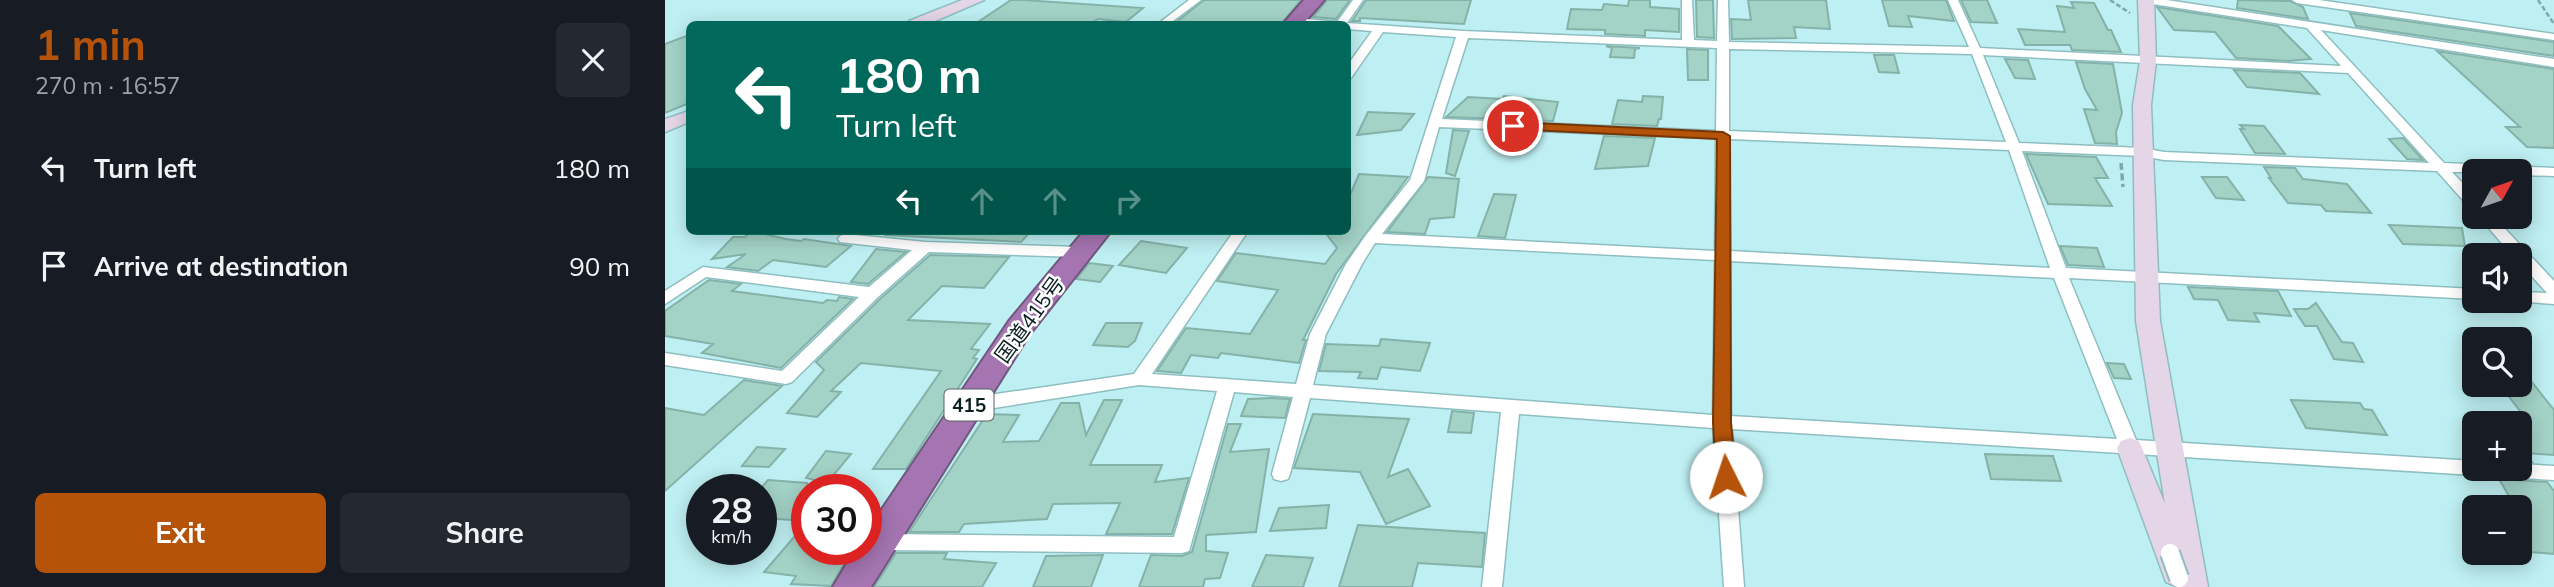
<!DOCTYPE html>
<meta charset="utf-8">
<style>
:root{--surface:#171b24;--page:#242831;--text:#f1f3f6;--muted:#9ea1a6;--accent:#b45309}
body{margin:0;font-family:Mulish,"Noto Sans JP",sans-serif;background:var(--page);color:var(--text);height:100vh;display:flex;flex-direction:column;font-size:26px;white-space:nowrap}
*{box-sizing:border-box;margin:0}
p{font-size:23px;color:var(--muted)}
.icon{flex:none;width:38px;height:38px;fill:none;stroke:currentColor;stroke-width:2;stroke-linecap:round;stroke-linejoin:round}
.map{position:relative;flex:1;overflow:hidden}
.drawer{display:flex;flex-direction:column;background:var(--surface);width:665px}
.drawer>*{flex:none}
.top-card{position:absolute;left:21px;top:21px;width:665px;height:214px;border-radius:10px;box-shadow:0 4px 18px #0003;background:#00695c;color:#fff;overflow:hidden}
.needle{width:46px;rotate:50deg}
.buttons{position:absolute;left:1797px;top:159px;display:grid;gap:14px}
.buttons a{display:grid;place-items:center;width:70px;height:70px;border-radius:10px;background:var(--surface);box-shadow:0 4px 18px #0003;font-size:35px}
.speed{position:absolute;left:21px;top:474px;display:flex;gap:14px;font-size:35px;font-weight:700;text-align:center}
.speed>*{display:grid;place-content:center;width:91px;height:91px;border-radius:50%;background:var(--surface);box-shadow:0 4px 18px #0003;line-height:1}
.speed small{font-size:18px;font-weight:400}
.speed .limit{border:10px solid #d22;background:#fff;color:#111}
.pin{position:absolute;display:grid;place-items:center;width:60px;height:60px;color:#fff;margin:-30px;border:4px solid #fff;border-radius:50%;box-shadow:0 2px 7px #0007}
.me{position:absolute;width:77px;margin:-38px;rotate:356deg;stroke-linejoin:round;filter:drop-shadow(0 0 5px #0008)}
.turn{display:flex;align-items:center;gap:24px;height:147px;padding:0 35px;font-size:32px}
.turn .icon{width:91px;height:91px;stroke-width:2.5}
.turn b{display:block;font-size:49px;line-height:60px}
.lanes{display:flex;align-items:center;height:66px;padding:0 35px;background:#0003;justify-content:center;gap:35px;direction:ltr}
.lanes .off{opacity:.35}
.round{display:grid;place-items:center;flex:none;width:74px;height:74px;border-radius:10px;background:var(--page)}
.head{display:flex;align-items:center;justify-content:space-between;height:119px;padding:0 35px}
h1{font-size:42px;font-weight:700;line-height:52px;color:var(--accent)}
.action{display:flex;gap:14px;margin-top:auto;padding:14px 35px}
.action a{flex:1;height:80px;border-radius:10px;background:var(--accent);color:#fff;font-size:28px;font-weight:700;line-height:80px;text-align:center}
.action a+a{background:var(--page);color:var(--text)}
ul{padding:0;list-style:none}
li{display:flex;align-items:center;gap:21px;height:98px;padding:0 35px}
li div{flex:1}
li b{display:block;font-size:26px}
li em{font-style:normal}
main{display:flex;flex:1;min-height:0}
.map>svg:first-child{display:block}
.building{fill:#a3d2c7;stroke:#85b2a8;stroke-width:2}
.lines{fill:none;stroke-linecap:round;stroke-linejoin:round}
.street-casing{stroke:#8ebec0;stroke-width:3}
.secondary-casing{stroke:#8ebec0;stroke-width:3}
.highway-casing{stroke:#6f577e;stroke-width:4}
.path-far1{stroke:#80a7a9;stroke-width:2.5;stroke-dasharray:5 2.5;stroke-linecap:butt}
.path{stroke:#80a7a9;stroke-width:3.5;stroke-dasharray:7 3.5;stroke-linecap:butt}
.street{fill:#fff;fill-rule:evenodd}
.secondary{fill:#e4d6e7;fill-rule:evenodd}
.highway{fill:#a475b0;fill-rule:evenodd}
.street-bridge-casing{stroke:#8ebec0;stroke-width:22;stroke-linecap:butt}
.street-bridge{stroke:#fff;stroke-width:18}
.route{fill:#b45309;stroke:#753606;stroke-width:2}
.labels{text-anchor:middle;dominant-baseline:central;stroke-width:5;stroke-linejoin:round;paint-order:stroke}
.shield{fill:#fff;stroke:#556364;stroke-width:2}
.shield-label{font-size:19px;font-weight:bold;fill:#0c2021}
.street-label{font-size:21px;fill:#0c2021;stroke:#fff}
</style>
<main>
<section class="drawer">
<div class="head"><div><h1>1 min</h1><p>270 m · 16:57</p></div><a class="round"><svg class="icon" aria-label="close" viewBox="0 0 24 24"><path d="M6 6l12 12M18 6L6 18"/></svg></a></div>
<ul>
<li><svg class="icon" aria-label="left" viewBox="0 0 24 24"><path d="M17 20v-9H6M10 6l-5 5 5 5"/></svg><div><b>Turn left</b></div><em>180 m</em></li>
<li><svg class="icon" aria-label="arrive" viewBox="0 0 24 24"><path d="M6 21V4h12l-3 4 3 4H6"/></svg><div><b>Arrive at destination</b></div><em>90 m</em></li>
</ul>
<div class="action"><a>Exit</a><a>Share</a></div>
</section>
<div class="map">
<svg width="1889" height="587" viewBox="0 0 1889 587">
<rect width="100%" height="100%" fill="#beeff2"/>
<!-- building -->
<path class="building" d="M346 0H358L478 8 461 22 433 19 425 24H310Z
M539 0H636L616 24H509Z
M662 0H685L671 19 648 17Z
M701 0H806L799 24 695 18V21H687Z
M964 0H985V7L1014 9V32L980 30V36L940 34V30L902 29 906 9 937 10 939 4 963 6Z
M1031 0H1048L1049 38 1032 37Z
M1083 0H1161L1165 29 1129 27 1131 38 1067 39 1066 19 1086 20Z
M1217 0H1281L1289 21 1243 16 1247 27 1224 26Z
M1296 0H1322L1332 23 1306 22Z
M1573 0 1625 1 1638 7 1643 19 1572 8Z
M1406 2 1429 3 1443 30H1446L1456 52 1407 50 1405 45H1360L1353 29 1400 32 1392 6 1409 8Z
M1492 7 1613 26 1646 59 1623 61 1571 58 1550 32 1509 30Z
M1685 13 1889 42V56L1691 26Z
M24 35V103L0 113V44Z
M941 46 975 48 970 49 969 58 945 57 947 48Z
M1022 49 1043 50V80H1023Z
M1772 51 1889 69V148L1862 147 1841 127H1855Z
M1209 55H1229L1234 73 1214 72Z
M1340 59 1363 60 1370 79 1350 78Z
M1411 62 1448 64 1457 113 1451 132 1452 144 1430 143 1419 109 1432 110 1420 89Z
M1569 70 1635 73 1654 94 1582 87Z
M839 96 893 102 888 121 781 117 803 97 837 99Z
M978 96 998 97 996 119H994L992 126 947 124 953 100 977 102Z
M703 112 749 114 736 130 692 135Z
M1575 125 1599 126 1620 154 1590 153 1575 129H1579Z
M788 130 804 131 790 176 781 173Z
M939 136 990 138 983 166 930 169Z
M1738 138 1758 160 1742 159 1724 139Z
M1361 154 1431 157 1443 178H1430L1447 206 1383 204Z
M1599 167 1630 168 1638 179 1682 184 1706 213 1661 211 1656 205 1623 203 1604 178H1606Z
M694 174 743 177 671 274 638 340H641L634 363 556 353 553 358 526 355 516 373 492 371 521 328 585 334 613 290 552 281 571 253 660 264 672 248 659 231H682V202Z
M763 177 794 179 789 217 765 219 760 234 722 232Z
M1537 177H1562L1579 200 1551 198Z
M829 194 851 195 840 238 813 236Z
M1724 225 1797 228 1800 246 1738 244Z
M86 231 121 239 136 241 139 239 186 246 161 267 108 260 93 271 62 267 81 254 47 259 68 237H80Z
M224 231H366L356 242 221 235Z
M476 241 522 248 501 273 454 265Z
M1395 246 1432 248 1439 267 1403 265Z
M211 249 241 252 203 284 186 282Z
M265 255 344 257 319 288 277 286 243 320 325 324 306 349 314 350 308 358 312 359 241 469H208L276 371 196 363 166 391 176 392 152 417 122 413 159 370 151 362 215 299Z
M424 263 448 266 435 282 411 279Z
M44 280 76 284 67 291 158 303 162 300 172 301 174 297 188 299 116 368 37 353 48 344 0 336V311Z
M1523 287 1613 291 1626 316 1589 313 1594 322 1563 320 1553 300 1529 299Z
M1651 303 1677 342 1688 343 1698 362 1669 359 1652 326H1640L1629 309H1643Z
M441 323H477L470 341 463 347 428 345Z
M716 339 765 343 755 371 716 367 712 379 693 378 696 372 654 371 661 344 714 346Z
M1442 363 1459 364 1466 379 1449 378Z
M1855 367 1889 410V455L1860 453 1867 462 1855 461V411L1835 385H1855Z
M79 380 117 386 0 491V408L39 415Z
M607 398 625 399 620 418 576 416 583 399Z
M439 400H457L425 465H497L490 482 524 478 507 534H441L455 503 388 504 382 519 299 524 294 532H244L322 414 354 415 338 442 374 441 396 403H414L421 435Z
M1626 400 1695 403 1699 409 1707 410 1722 435 1641 428Z
M787 411 809 413 806 433 783 432Z
M648 414 744 419 723 477 743 469 765 506 721 524 695 472 629 468Z
M563 424H576L565 452 604 449 591 532 541 535V551L563 553 555 578 540 579 538 587H474L486 555 517 556 527 552Z
M92 447 120 449 104 467 77 466Z
M161 451 186 454 162 483 141 478Z
M1320 454 1388 456 1396 481 1326 479Z
M1834 479 1882 482 1889 491V554L1865 552 1855 537V508H1851Z
M103 480 142 483V521L96 518V488Z
M664 505 661 528 605 531 614 508Z
M142 522V550H187L166 586 126 584 131 576 99 572Z
M693 525 820 533 817 567 753 563 747 587H674Z
M231 553H282L279 559 331 563 317 587H209Z
M438 555 426 587H368L381 556Z
M601 555 648 558 638 587H587Z"/>
<g class="lines">
<defs>
<path id="street" d="M524 0H536L504 24H493Z
M688 0H698L682 23 798 31 1017 40V0H1027L1029 40 1052 41 1053 0H1063L1064 42 1304 47 1283 0H1293L1315 48 1676 66 1642 28 1481 3 1476 0H1502L1889 59V67L1656 30 1779 163 1889 168V176L1855 175V172H1787L1810 196V209L1805 208 1772 171 1499 160 1478 156 1357 151 1401 268 1810 289V299L1404 278 1471 440 1810 461V469H1855V464L1889 466V480L1067 429 1079 587H1059L1048 428 854 414 837 587H817L836 412 645 398 625 474 623 479 616 481 609 479 607 474 628 397 569 392 524 551 517 553 216 550 209 548 206 542 209 536 216 534 509 537 552 391 474 385 304 412 298 410 295 405 298 400 304 398 469 374 569 231H583L487 374 631 384 645 334 681 264 701 235 745 180 791 37 718 32 686 78H682V66L707 31 682 29V24H633L625 21 631 18 672 22ZM803 38 1052 48 1051 131 777 119ZM1064 49 1307 54 1341 142 1064 131ZM1318 55 1683 73 1764 163 1499 152 1478 148 1354 143ZM774 127 1051 138 1050 251 717 234 759 181ZM1064 139 1344 150 1385 268 1065 251ZM710 243 1050 260 1048 415 648 385 661 334 697 264ZM1065 261 1389 278 1452 439 1066 416Z
M1627 0H1654L1889 34V40L1632 3Z
M1814 217H1829L1889 281V304L1851 301H1855V292L1882 293 1855 263V256H1848Z
M180 234 260 242 414 247 422 252 414 257 264 252 213 297 127 382 121 384 0 365V353L117 371 194 297 41 277 0 304V291L38 267 204 287 247 250 175 242 173 239 175 236Z"/>
<path id="secondary" d="M297 0H319L263 24H242L244 21Z
M1473 0H1489L1491 61 1486 105 1495 321 1543 587H1513L1501 582 1452 448 1456 441 1465 438 1474 441 1500 504 1471 321 1468 105 1475 61Z
M24 111V122L0 132V119Z"/>
<path id="highway" d="M639 0H659L638 24H618Z
M419 231H446L364 335 206 587H168L190 550H201V533L344 321Z"/>
</defs>
<!-- street casing -->
<use href="#street" class="street-casing"/>
<!-- secondary casing -->
<use href="#secondary" class="secondary-casing"/>
<!-- highway casing -->
<use href="#highway" class="highway-casing"/>
<!-- path-far1 -->
<path class="path-far1" d="M1445 0 1465 13
M1873 0 1889 24"/>
<!-- path -->
<path class="path" d="M1456 163 1458 187"/>
<!-- street -->
<use href="#street" class="street"/>
<!-- secondary -->
<use href="#secondary" class="secondary"/>
<!-- highway -->
<use href="#highway" class="highway"/>
<defs>
<path id="street-bridge" d="M1505 553 1514 578"/>
</defs>
<!-- street-bridge casing -->
<use href="#street-bridge" class="street-bridge-casing"/>
<!-- street-bridge -->
<use href="#street-bridge" class="street-bridge"/>
</g>
<!-- route -->
<path class="route" d="M848 122 1058 132 1065 136 1066 422 1071 477 1068 482 1061 485 1054 482 1051 477 1048 422 1052 139 843 129 841 126Z"/>
<g class="labels">
<!-- shield labels -->
<rect class="shield" x="279.5" y="389.5" width="49" height="31" rx="5"/>
<g class="shield-label">
<text x="304" y="405">415</text>
</g>
<!-- street labels -->
<g class="street-label">
<text transform="translate(364 319) rotate(-54)">国道415号</text>
</g>
</g>
</svg>
<div class="buttons">
<a><svg class="needle" viewBox="-14 -14 28 28"><path d="M0-13l5 13h-10z" fill="#e53935"/><path d="M0 13l5-13h-10z" fill="#9ea1a6"/></svg></a>
<a><svg class="icon" aria-label="sound" viewBox="0 0 24 24"><path d="M4 9h4l5-4v14l-5-4H4zM17 9q2 3 0 6"/></svg></a>
<a><svg class="icon" aria-label="search" viewBox="0 0 24 24"><circle cx="10" cy="10" r="6"/><path d="M15 15l6 6"/></svg></a>
<a>+</a>
<a>−</a>
</div>
<div class="speed"><div>28<small>km/h</small></div><div class="limit">30</div></div>
<div class="pin" style="left:848px;top:126px;background:#d93025"><svg class="icon" aria-label="arrive" viewBox="0 0 24 24"><path d="M6 21V4h12l-3 4 3 4H6"/></svg></div>
<svg class="me" style="left:1061px;top:477px" viewBox="-20 -20 40 40"><circle r="19" fill="#fff"/><path d="M0-13L10 11 0 6-10 11z" fill="#b45309"/></svg>
<div class="top-card">
<div class="turn"><svg class="icon" aria-label="left" viewBox="0 0 24 24"><path d="M17 20v-9H6M10 6l-5 5 5 5"/></svg><div><b>180 m</b>Turn left</div></div>
<div class="lanes"><svg class="icon" aria-label="left" viewBox="0 0 24 24"><path d="M17 20v-9H6M10 6l-5 5 5 5"/></svg><svg class="icon off" aria-label="ahead" viewBox="0 0 24 24"><path d="M12 20V5M6 11l6-6 6 6"/></svg><svg class="icon off" aria-label="ahead" viewBox="0 0 24 24"><path d="M12 20V5M6 11l6-6 6 6"/></svg><svg class="icon off" aria-label="right" viewBox="0 0 24 24"><path d="M7 20v-9h11M14 6l5 5-5 5"/></svg></div>
</div>
</div>
</main>
